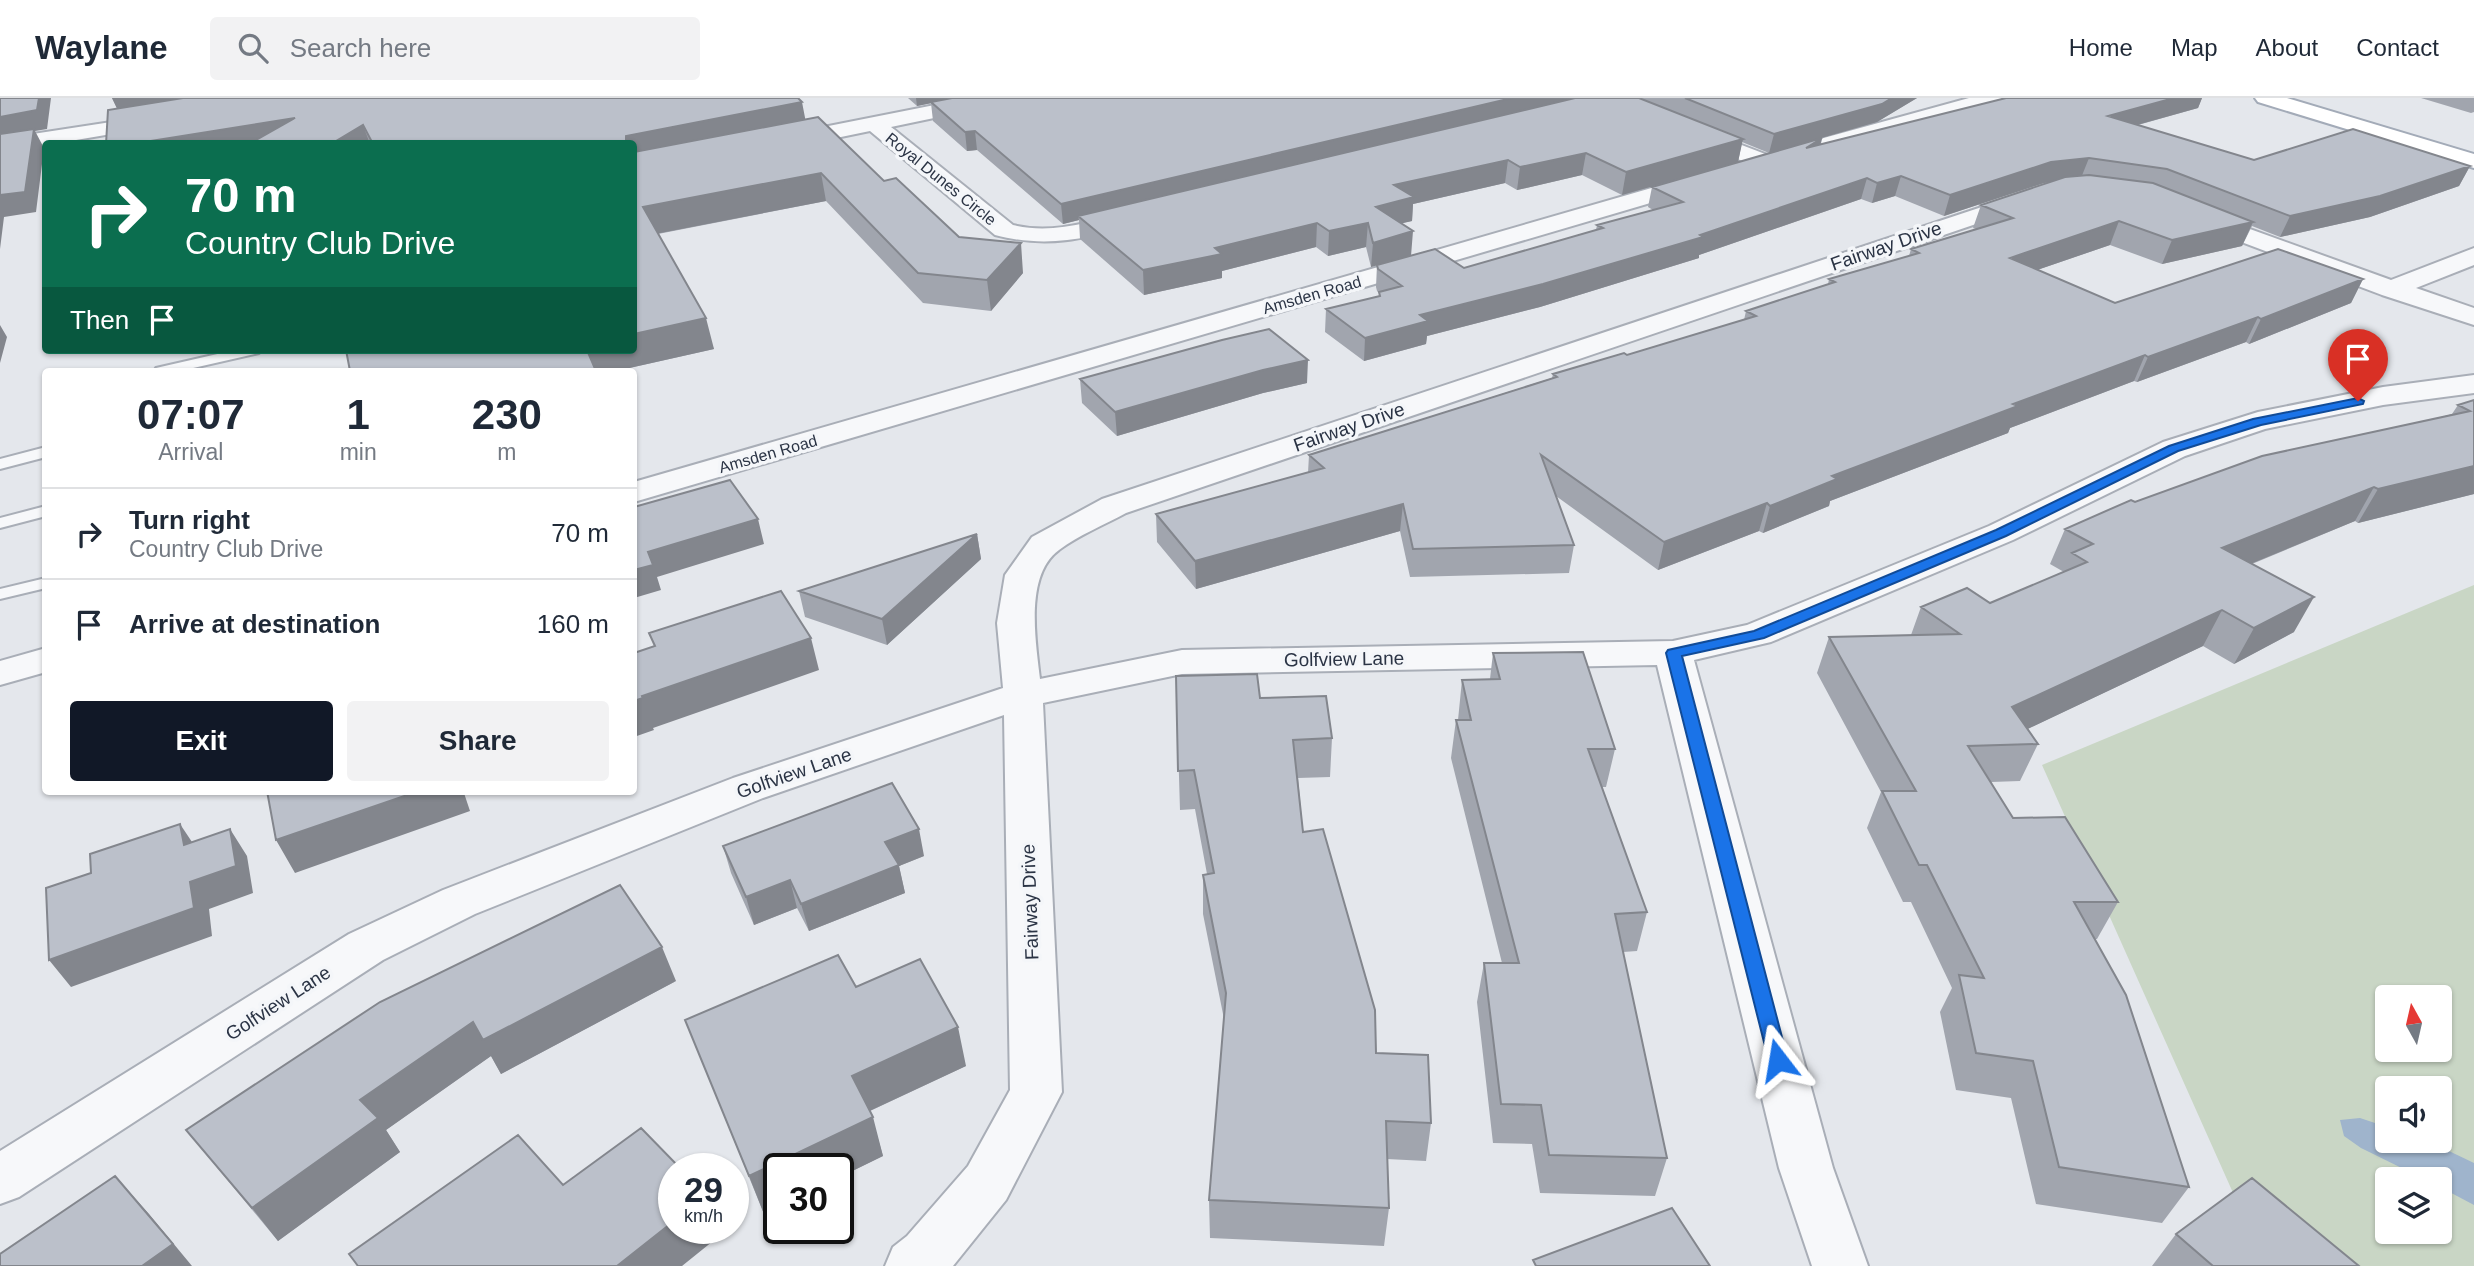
<!DOCTYPE html>
<style>
:root{--surface:#fff;--page:#f2f2f3;--text:#1f2937;--muted:#747a83;--line:#e0e1e3;--accent:#111827}
body{margin:0;font-family:Arial,sans-serif;background:var(--page);color:var(--text);height:100vh;display:flex;flex-direction:column;font-size:26px;white-space:nowrap}
*{box-sizing:border-box;margin:0}
p{font-size:23px;color:var(--muted)}
.icon{flex:none;width:38px;height:38px;fill:none;stroke:currentColor;stroke-width:2;stroke-linecap:round;stroke-linejoin:round}
.map{position:relative;flex:1;overflow:hidden}
.panel{position:absolute;left:42px;top:270px;width:595px;height:427px;display:flex;flex-direction:column;background:var(--surface);border-radius:7px;box-shadow:0 2px 5px #0004}
.panel>*{flex:none}
.top-card{position:absolute;left:42px;top:42px;width:595px;height:214px;border-radius:7px;box-shadow:0 2px 5px #0004;background:#0b6e4f;color:#fff;overflow:hidden}
.needle{width:46px;rotate:352deg}
.buttons{position:absolute;left:2375px;top:887px;display:grid;gap:14px}
.buttons a{display:grid;place-items:center;width:77px;height:77px;border-radius:7px;background:var(--surface);box-shadow:0 2px 5px #0004;font-size:35px}
.speed{position:absolute;left:658px;top:1055px;display:flex;gap:14px;font-size:35px;font-weight:700;text-align:center}
.speed>*{display:grid;place-content:center;width:91px;height:91px;border-radius:50%;background:var(--surface);box-shadow:0 2px 5px #0004;line-height:1}
.speed small{font-size:18px;font-weight:400}
.speed .limit{border:4px solid #111;border-radius:10px;background:#fff;color:#111}
.pin{position:absolute;display:grid;place-items:center;width:60px;height:60px;color:#fff;margin:-72px -30px;border-radius:50% 50% 50% 0;rotate:-45deg;box-shadow:0 0 7px #0007}
.pin .icon{rotate:45deg}
.me{position:absolute;width:77px;margin:-38px;rotate:346deg;stroke-linejoin:round;filter:drop-shadow(0 0 5px #0008)}
.turn{display:flex;align-items:center;gap:24px;height:147px;padding:0 28px;font-size:32px}
.turn .icon{width:91px;height:91px;stroke-width:2.5}
.turn b{display:block;font-size:49px;line-height:60px}
.then{display:flex;align-items:center;height:66px;padding:0 28px;background:#0003;gap:14px;font-size:26px}
.eta{display:flex;justify-content:space-evenly;align-items:center;height:119px;text-align:center}
.eta b{font-size:42px;font-weight:600;line-height:49px}
.cta{display:flex;gap:14px;margin-top:auto;padding:14px 28px}
.cta a{flex:1;height:80px;border-radius:7px;background:var(--accent);color:#fff;font-size:28px;font-weight:600;line-height:80px;text-align:center}
.cta a+a{background:var(--page);color:var(--text)}
ul{padding:0;list-style:none}
li{display:flex;align-items:center;gap:21px;height:91px;padding:0 28px;border-top:2px solid var(--line)}
li div{flex:1}
li b{display:block;font-size:26px}
li em{font-style:normal}
header{display:flex;align-items:center;gap:42px;box-sizing:border-box;height:98px;padding:0 35px;background:var(--surface);border-bottom:2px solid var(--line)}
header strong{font-size:33px}
nav{display:flex;gap:38px;margin-inline-start:auto;font-size:24px}
.search{width:490px;height:63px;background:var(--page);display:flex;align-items:center;gap:18px;box-sizing:border-box;padding:0 24px;border-radius:7px;color:var(--muted);font-size:26px}
.map>svg:first-child{display:block}
.green{fill:#c9d6c5;fill-rule:evenodd}
.water{fill:#9fb4cc}
.lines{fill:none;stroke-linecap:round;stroke-linejoin:round}
.service-casing{stroke:#a9aeb7;stroke-width:4}
.minor-casing{stroke:#a9aeb7;stroke-width:4}
.primary-casing{stroke:#a3abb8;stroke-width:4}
.service{fill:#f7f8fa;fill-rule:evenodd}
.minor{fill:#f7f8fa;fill-rule:evenodd}
.primary{fill:#fff;fill-rule:evenodd}
.wall{fill:#a1a5ae}
.shaded-wall{fill:#83868d}
.building{fill:#bbc0ca;stroke:#83868d;stroke-width:2}
.route{fill:#1a73e8;stroke:#114b97;stroke-width:2}
.labels{text-anchor:middle;dominant-baseline:central;stroke-width:7;stroke-linejoin:round;paint-order:stroke}
.far-street-label{font-size:16px;fill:#2b3445;stroke:#f4f6f9}
.street-label{font-size:19px;fill:#2b3445;stroke:#f4f6f9}
</style>
<header>
<strong>Waylane</strong>
<div class="search"><svg class="icon" aria-label="search" viewBox="0 0 24 24"><circle cx="10" cy="10" r="6"/><path d="M15 15l6 6"/></svg>Search here</div>
<nav><a>Home</a><a>Map</a><a>About</a><a>Contact</a></nav>
</header>
<div class="map">
<svg width="2474" height="1168" viewBox="0 0 2474 1168">
<rect width="100%" height="100%" fill="#e4e7ec"/>
<!-- green -->
<path class="green" d="M2474 487V1168H2321L2234 1097 2042 667ZM2387 900H2440V952H2387ZM2387 990H2440V1043H2387ZM2387 1082H2440V1134H2387Z"/>
<!-- water -->
<path class="water" d="M2360 1020 2387 1029V1043H2428L2474 1065V1107L2440 1089V1082L2424 1081 2361 1050 2344 1038 2340 1022Z"/>
<g class="lines">
<defs>
<path id="service" d="M235 252H261L259 255 180 273H154L156 270Z
M46 349V359L0 371V361Z
M46 408V418L0 430V420Z
M46 480V490L0 501V491Z"/>
<path id="minor" d="M970 0H1011L1008 4 1001 6 891 29 1013 127C1053 137 1092 123 1131 114L1140 116 1143 121 1140 126C1087 140 1049 151 995 137L870 33 783 51 775 49 772 44 775 39 783 37Z
M1969 0H2002L1999 4 1828 53 1820 51 1817 46 1820 41Z
M157 17 164 19 168 23 164 27 0 55V41Z
M1692 28 1773 59 1776 64 1773 69H1757L1684 39 1681 34 1684 29Z
M1700 76 1708 78 1712 83 1708 88 634 404V384Z
M2027 94 2035 96 2039 101 2035 106 1126 415C1104 427 1079 437 1059 452 1024 477 1036 545 1040 581L1182 552 1673 543 1747 527 1989 428 2163 344 2258 314 2383 289 2474 277V295L2383 307 2265 331 2185 358 2013 442 1771 544 1694 562 1833 1070 1868 1168H1812L1779 1070 1657 567 1182 576 1043 605 1062 994 1006 1102 953 1168H885L893 1149 907 1138 968 1068 1010 992 1004 617 763 700 475 816 383 862 19 1099 0 1106V1053L349 836 443 792 733 680 1003 590 997 525 1005 477 1032 439 1102 401Z
M2200 113 2391 182 2474 150V167L2416 190 2474 210V227L2382 197 2191 125 2188 120 2191 115Z
M46 550V574L0 587V563Z"/>
<path id="primary" d="M2255 0H2287L2474 56V70L2258 4Z"/>
</defs>
<!-- service casing -->
<use href="#service" class="service-casing"/>
<!-- minor casing -->
<use href="#minor" class="minor-casing"/>
<!-- primary casing -->
<use href="#primary" class="primary-casing"/>
<!-- service -->
<use href="#service" class="service"/>
<!-- minor -->
<use href="#minor" class="minor"/>
<!-- primary -->
<use href="#primary" class="primary"/>
</g>
<!-- wall -->
<path class="wall" d="M112 0 806 21 884 83 959 139 1023 175 991 213 923 205 826 103 658 136 714 251 616 273H350L634 252V46H106L117 10Z
M908 0H1917L1877 24 1769 55 1742 44 1738 64 1622 97 1582 77 1517 92 1505 85 1413 106 1412 123 1401 125 1411 158 1464 170 1596 132 1597 127 1653 112 1648 109 1652 89 1822 40 1821 46 2006 0H2202L2198 10 2138 27 2254 62 2470 68 2459 88 2370 119 2280 139 2252 128 2242 148 2162 166 2110 147 2037 172 2115 205 2363 181 2351 205 2249 246 2246 244 2137 284 2134 283 2010 330 2008 335 1830 403 1829 408 1763 435 1759 433 1658 472 1556 398 1574 447 1569 475 1410 479 1400 433 1196 491 1157 444 1156 416 1308 375 1309 357 1552 280 1553 276 1627 257 1744 222 1746 213 1828 186 1829 181 1909 158 1911 151 1976 131 1973 130 1981 107 2051 84 2044 85 1944 118 1895 98 1872 105 1861 101 1699 157V160L1540 209 1427 238 1426 246 1364 263 1325 234 1326 211 1379 198V195L1377 193 1376 189 1377 167 1371 169 1366 149 1328 158 1316 149 1222 173V180L1144 197 1080 141 1079 122 1063 126 977 52 967 53 933 23 931 5 917 8Z
M2421 0H2474V14L2471 15Z
M1080 281 1307 285 1263 295 1117 338 1082 305Z
M2474 302V396L2358 425 2355 423 2252 466 2294 534 2234 566 2203 548 2027 631 2038 646 2020 683 1991 684 2013 720 2118 804 2097 841H2095L2189 1089 2162 1125 2036 1106 2011 1000 1956 992 1940 914 1952 890 1911 804H1903L1867 730 1881 694 1817 575 1829 539 1911 537 1921 509 1990 505 2064 474 2050 466 2065 431 2135 404 2452 316 2458 307Z
M977 436 981 461 887 547 805 519 799 493Z
M1493 555 1615 651 1606 689H1602L1647 814 1637 853 1623 854 1667 1060 1655 1098 1540 1095 1532 1046 1493 1045 1477 904 1484 865H1502L1451 660 1456 622H1458L1462 582 1490 581Z
M1176 578 1260 600 1332 640 1330 679 1298 680 1303 734 1376 955 1431 1025 1426 1063 1387 1061 1389 1110 1384 1148 1210 1140 1209 1102 1224 921 1203 816V777L1207 776 1195 711 1180 712Z
M723 748 924 758 899 768 905 795 809 833 797 810 754 827 731 775Z
M676 883 501 976 491 958 386 1032 400 1054 278 1143 186 1032Z
M856 889 966 968 870 1013 883 1058 838 1080V1071L764 1116 685 922Z
M2176 1136 2359 1168H2152Z"/>
<!-- shaded-wall -->
<path class="shaded-wall" d="M39 0H51L47 31 35 33 44 50 36 114 4 119 0 151V19Z
M112 0H243L121 19Z
M916 0H957L917 8Z
M1512 0H1585L1078 118 1079 122 1063 126 1061 106Z
M1892 0H1917L1877 24 1769 55 1774 36Z
M2174 0H2202L2198 10 2101 37 2108 18Z
M802 4 807 30 634 64V46H626V38Z
M295 20 306 46H132Z
M363 27 370 46H331Z
M975 33 977 52 967 53 965 34Z
M1822 40 1817 60 1806 50Z
M1743 41 1738 64 1622 97 1626 74Z
M1586 55 1582 77 1517 92 1520 69Z
M2089 60 2081 80 2044 85 1944 118 1950 97 2051 64Z
M1508 62 1505 85 1413 106 1412 123 1374 132 1376 109 1394 87Z
M2470 68 2459 88 2370 119 2280 139 2290 118Z
M821 75 826 103 650 137 643 109Z
M1901 78 1895 98 1872 105 1877 85Z
M1867 80 1861 101 1699 157V160L1540 209 1427 238 1426 246 1364 263 1365 240 1420 217 1700 137Z
M2119 123 2110 147 2002 184 2010 160Z
M2253 124 2242 148 2162 166 2172 142Z
M1317 125 1316 149 1222 173V180L1144 197 1143 172 1215 150Z
M1368 125 1366 149 1328 158 1329 133Z
M1413 133 1411 158 1371 169 1373 145Z
M1021 145 1023 175 991 213 987 182Z
M2363 181 2351 205 2249 246 2261 221Z
M2258 219 2246 244 2137 284 2148 259Z
M706 220 714 251 616 273H593L586 252H634V236Z
M0 227 7 239 0 265Z
M2145 257 2134 283 2010 330 2008 335 1830 403 1829 408 1763 435 1770 408 1832 378 2013 306Z
M1308 262 1307 285 1263 295 1117 338 1115 314 1263 272Z
M2474 368V396L2358 425 2378 391Z
M2374 389 2355 423 2204 485 2222 450Z
M1767 405 1759 433 1658 472 1664 444Z
M1403 406 1400 433 1196 491 1195 463Z
M758 421 764 446 657 479 661 492 634 500V472L648 454Z
M977 436 981 461 887 547 882 521Z
M2314 499 2294 534 2234 566 2254 530Z
M2222 512 2203 548 1996 646 2012 609Z
M811 540 819 572 653 630 654 632 634 639V603L642 598Z
M419 693H470L464 695 470 713 295 775 276 742Z
M180 726 198 753 184 747Z
M230 731 247 758 253 795 209 811 212 838 71 889 49 862 190 784Z
M919 731 924 758 899 768 905 795 809 833 801 806 885 744Z
M790 782 797 810 754 827 746 799Z
M662 849 676 883 501 976 491 958 386 1032 400 1054 278 1143 252 1110 360 1002 473 924Z
M958 929 966 968 863 1016 852 978Z
M873 1019 883 1058 838 1080V1071H779V1109L764 1116 749 1078Z
M115 1078 149 1116 192 1168H142Z
M674 1123V1130H721L723 1135 682 1168H617Z"/>
<!-- building -->
<path class="building" d="M0 0H39L37 12 0 19Z
M183 0H798L802 4 626 38V46H373L363 27 331 46H249L295 20 132 46H106L108 12Z
M952 0H1512L1061 106 975 33 965 34 931 4Z
M1575 0H1639L1743 41 1626 74 1586 55 1520 69 1508 62 1394 87 1414 99 1376 109 1413 133 1373 145 1368 125 1329 133 1317 125 1215 150 1222 156 1143 172 1078 118Z
M1685 0H1892L1882 6 1774 36Z
M2006 0H2174L2108 18 2254 62 2353 31 2470 68 2380 98 2290 118 2167 71 2089 60 2051 64 1950 97 1901 78 1877 85 1867 80 1700 137 1703 139 1543 186 1420 217 1428 223 1365 240 1326 211 1380 198 1379 194 1402 188 1378 171 1377 167 1435 151 1464 170 1603 130 1597 127 1683 104 1652 89 1822 40 1806 50Z
M818 19 884 83 896 80 959 139 1021 145 987 182 918 175 821 75 643 109 706 220 634 236V54Z
M34 31 25 94 0 97V36Z
M2089 77 2153 85 2253 124 2172 142 2119 123 2010 160 2115 205 2278 151 2363 181 2261 221 2258 219 2148 259 2145 257 2013 306 2018 308 1832 378 1837 381 1770 408 1767 405 1664 444 1541 357 1574 447 1413 451 1403 406 1195 463 1156 416 1324 370 1309 357 1557 279 1553 276 1624 255 1627 257 1756 218 1746 213 1835 184 1829 181 1919 155 1911 151 2013 120 1981 107 2065 79Z
M1269 231 1308 262 1263 272 1115 314 1080 281 1222 242Z
M346 252H587L596 273H350Z
M2474 302V368L2378 391 2374 389 2222 450 2314 499 2254 530 2222 512 2012 609 2038 646 1968 648 2013 720 2065 719 2118 804H2074L2126 897 2189 1089 2059 1069 2033 963 1976 955 1959 877 1984 880 1927 767H1919L1882 693H1916L1829 539 1960 536 1921 509 1967 490 1990 505 2087 464 2072 455 2093 446 2065 431 2131 402 2135 404 2262 358 2470 313 2458 307Z
M730 382 758 421 648 454 653 467 634 472V409Z
M977 436 882 521 799 493Z
M781 493 811 540 642 598 643 600 634 603V555L655 548 649 535Z
M1583 554 1615 651H1588L1647 814 1615 816 1667 1060 1549 1057 1541 1007 1501 1006 1484 865H1519L1456 622H1471L1462 582 1500 581 1493 555Z
M1257 576 1260 600 1326 598 1332 640 1293 642 1303 734 1323 731 1375 912 1376 955 1428 957 1431 1025 1386 1023 1389 1110 1209 1102 1226 895 1203 777 1214 775 1194 672 1178 673 1176 578Z
M892 685 919 731 885 744 899 767 801 806 790 782 746 799 723 748Z
M267 693H419L276 742Z
M180 726 184 747 230 731 236 768 190 784 194 810 49 862 46 790 91 775 90 756Z
M620 787 662 849 483 942 473 924 360 1002 378 1020 252 1110 186 1032 380 904Z
M838 857 856 889 920 861 958 929 852 978 873 1019 749 1078 685 922Z
M641 1030 681 1071H674V1123L617 1168H358L349 1156 518 1037 563 1087Z
M115 1078 173 1146 142 1168H0V1156Z
M2252 1080 2359 1168H2213L2176 1136Z
M1672 1110 1710 1168H1536L1533 1162Z"/>
<!-- route -->
<path class="route" d="M2358 300 2364 303 2363 306 2261 327 2178 353 2006 438 1764 540 1682 558 1788 962 1785 968 1778 971 1770 968 1666 555 1668 552 1754 533 1996 432 2169 348 2253 321Z"/>
<g class="labels">
<!-- far-street labels -->
<g class="far-street-label">
<text transform="translate(941 81) rotate(39)">Royal Dunes Circle</text>
<text transform="translate(1312 197) rotate(-16)">Amsden Road</text>
<text transform="translate(768 356) rotate(-16)">Amsden Road</text>
</g>
<!-- street labels -->
<g class="street-label">
<text transform="translate(1886 148) rotate(-19)">Fairway Drive</text>
<text transform="translate(1349 329) rotate(-19)">Fairway Drive</text>
<text transform="translate(1344 561) rotate(-1)">Golfview Lane</text>
<text transform="translate(794 675) rotate(-19)">Golfview Lane</text>
<text transform="translate(1030 804) rotate(-92)">Fairway Drive</text>
<text transform="translate(278 905) rotate(-33)">Golfview Lane</text>
</g>
</g>
</svg>
<div class="buttons">
<a><svg class="needle" viewBox="-14 -14 28 28"><path d="M0-13l5 13h-10z" fill="#e53935"/><path d="M0 13l5-13h-10z" fill="#747a83"/></svg></a>
<a><svg class="icon" aria-label="sound" viewBox="0 0 24 24"><path d="M4 9h4l5-4v14l-5-4H4zM17 9q2 3 0 6"/></svg></a>
<a><svg class="icon" aria-label="layers" viewBox="0 0 24 24"><path d="M12 4l9 5-9 5-9-5zM3 14l9 5 9-5"/></svg></a>
</div>
<div class="speed"><div>29<small>km/h</small></div><div class="limit">30</div></div>
<div class="pin" style="left:2358px;top:303px;background:#d93025"><svg class="icon" aria-label="arrive" viewBox="0 0 24 24"><path d="M6 21V4h12l-3 4 3 4H6"/></svg></div>
<svg class="me" style="left:1778px;top:962px" viewBox="-20 -20 40 40"><path d="M0-17L14 15 0 8-14 15z" fill="#1a73e8" stroke="#fff" stroke-width="4"/></svg>
<div class="top-card">
<div class="turn"><svg class="icon" aria-label="right" viewBox="0 0 24 24"><path d="M7 20v-9h11M14 6l5 5-5 5"/></svg><div><b>70 m</b>Country Club Drive</div></div>
<div class="then">Then<svg class="icon" aria-label="arrive" viewBox="0 0 24 24"><path d="M6 21V4h12l-3 4 3 4H6"/></svg></div>
</div>
<section class="panel">
<div class="eta">
<div><b>07:07</b><p>Arrival</p></div>
<div><b>1</b><p>min</p></div>
<div><b>230</b><p>m</p></div>
</div>
<ul>
<li><svg class="icon" aria-label="right" viewBox="0 0 24 24"><path d="M7 20v-9h11M14 6l5 5-5 5"/></svg><div><b>Turn right</b><p>Country Club Drive</p></div><em>70 m</em></li>
<li><svg class="icon" aria-label="arrive" viewBox="0 0 24 24"><path d="M6 21V4h12l-3 4 3 4H6"/></svg><div><b>Arrive at destination</b></div><em>160 m</em></li>
</ul>
<div class="cta"><a>Exit</a><a>Share</a></div>
</section>
</div>
